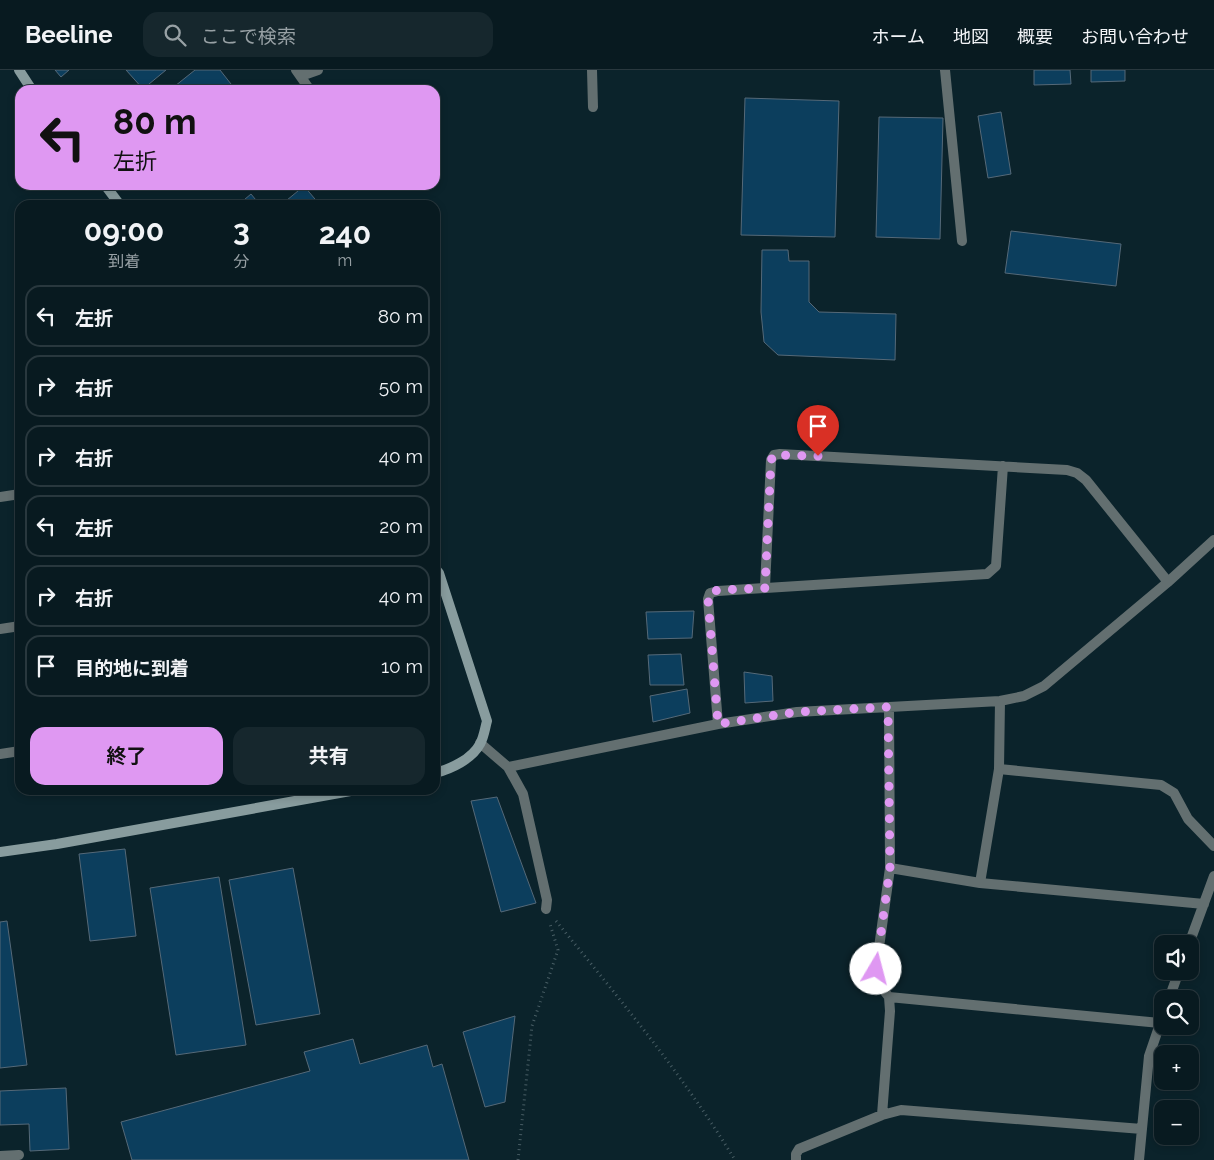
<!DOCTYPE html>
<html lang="ja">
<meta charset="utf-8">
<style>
:root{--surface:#081a20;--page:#16272d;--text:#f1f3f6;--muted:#98a1a5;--line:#29383e;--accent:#df98f2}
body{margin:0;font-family:Raleway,"Noto Sans JP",sans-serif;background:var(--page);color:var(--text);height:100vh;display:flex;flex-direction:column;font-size:19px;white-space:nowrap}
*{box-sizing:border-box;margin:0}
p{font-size:16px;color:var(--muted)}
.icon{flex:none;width:28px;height:28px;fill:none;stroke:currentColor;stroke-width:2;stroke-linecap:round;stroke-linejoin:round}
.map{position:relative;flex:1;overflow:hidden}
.drawer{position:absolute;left:15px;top:130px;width:425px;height:595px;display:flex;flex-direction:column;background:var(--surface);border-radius:15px;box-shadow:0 2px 8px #0003,0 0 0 1px var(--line)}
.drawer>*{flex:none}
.banner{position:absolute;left:15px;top:15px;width:425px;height:105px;border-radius:15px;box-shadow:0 2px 8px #0003,0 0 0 1px var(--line);background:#df98f2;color:#111;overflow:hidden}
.fabs{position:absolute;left:1154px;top:865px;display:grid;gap:10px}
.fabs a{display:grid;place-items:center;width:45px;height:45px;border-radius:10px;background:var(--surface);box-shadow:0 2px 8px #0003,0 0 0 1px var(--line);font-size:25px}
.pin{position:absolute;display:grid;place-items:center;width:42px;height:42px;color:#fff;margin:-51px -21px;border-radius:50% 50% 50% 0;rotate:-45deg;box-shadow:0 0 5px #0007}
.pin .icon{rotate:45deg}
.me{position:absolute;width:55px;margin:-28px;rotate:8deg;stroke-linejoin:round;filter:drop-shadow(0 0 4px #0008)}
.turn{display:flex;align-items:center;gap:18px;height:105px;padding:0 15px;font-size:22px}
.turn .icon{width:65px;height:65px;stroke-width:2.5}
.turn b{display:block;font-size:35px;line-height:42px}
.eta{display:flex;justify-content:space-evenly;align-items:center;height:85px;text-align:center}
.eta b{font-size:30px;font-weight:700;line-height:35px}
.cta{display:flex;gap:10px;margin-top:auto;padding:10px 15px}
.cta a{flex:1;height:58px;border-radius:15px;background:var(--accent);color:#111;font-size:20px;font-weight:700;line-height:58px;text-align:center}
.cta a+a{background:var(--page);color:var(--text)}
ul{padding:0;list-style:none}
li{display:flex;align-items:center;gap:15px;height:62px;margin:0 10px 8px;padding:0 5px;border:2px solid var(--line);border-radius:15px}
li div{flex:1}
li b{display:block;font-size:19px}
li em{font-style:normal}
header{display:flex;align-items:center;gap:30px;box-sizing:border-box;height:70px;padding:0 25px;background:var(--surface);border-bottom:1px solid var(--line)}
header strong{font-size:24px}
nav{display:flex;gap:28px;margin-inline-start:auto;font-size:18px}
.search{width:350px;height:45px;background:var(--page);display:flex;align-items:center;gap:12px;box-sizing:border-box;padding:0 18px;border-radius:15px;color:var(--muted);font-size:19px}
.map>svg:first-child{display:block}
.building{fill:#0c3e5d;stroke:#556978}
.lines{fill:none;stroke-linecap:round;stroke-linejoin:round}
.path{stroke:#495e65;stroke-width:3;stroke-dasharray:1 4;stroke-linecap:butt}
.street{stroke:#636f70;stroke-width:10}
.secondary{stroke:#889c9e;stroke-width:10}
.route{stroke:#df98f2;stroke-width:9;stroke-dasharray:0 16.2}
</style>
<header>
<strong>Beeline</strong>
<div class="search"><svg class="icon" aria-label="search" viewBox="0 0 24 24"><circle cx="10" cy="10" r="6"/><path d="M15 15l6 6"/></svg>ここで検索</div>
<nav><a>ホーム</a><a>地図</a><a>概要</a><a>お問い合わせ</a></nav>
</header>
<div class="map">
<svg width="1214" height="1090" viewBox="0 0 1214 1090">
<rect width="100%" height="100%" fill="#0b232b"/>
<!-- building -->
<path class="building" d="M55 0H69L61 7Z
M126 0H166L143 19Z
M195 0H220L231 14 223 20H170Z
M1034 0H1070L1071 14 1034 15Z
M1091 0H1125V11L1091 12Z
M745 28 839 31 835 167 741 165Z
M1001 42 1011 104 988 108 978 46Z
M879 47 943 48 940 169 876 167Z
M304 116 320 135H281Z
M251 124 260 135H238Z
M1011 161 1121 174 1116 216 1005 203Z
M762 180H788L789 191H809V232L819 242 896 244 895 290 778 285 764 272 761 242Z
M694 541 692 568 648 569 646 542Z
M681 584 684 615H650L648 585Z
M744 602 772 606 773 631 745 633Z
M687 619 690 643 653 652 650 626Z
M497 727 536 833 501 842 471 731Z
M125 779 136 866 90 871 79 784Z
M293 798 320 944 256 955 229 810Z
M219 807 246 975 176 985 150 818Z
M7 851 27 995 0 998V852Z
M515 946 505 1032 485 1037 463 962Z
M353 969 360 994 427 975 433 997 442 994 469 1090H132L121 1052 310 1001 304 982Z
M66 1018 69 1079 30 1081 29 1054 0 1055V1021Z"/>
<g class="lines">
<!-- path -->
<path class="path" d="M556 851C619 928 683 1005 735 1090
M518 1090 532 956 558 880 550 854"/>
<!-- street -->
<path class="street" d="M296 0 310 20
M592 0 593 37
M945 0 962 171
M301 6 318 0
M0 427 20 424
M1168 512 1214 470
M0 559 20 556
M1000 631 999 699 1161 715 1174 723 1188 749 1214 776
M718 654 708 529 710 523 718 521 987 504 996 496 1003 396
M480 673 508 697 523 724 547 830 546 839
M0 684 20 681
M508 697 718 654 797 642 1000 631 1024 626 1044 616 1168 512 1086 410 1077 403 1067 400 780 384 774 385 771 390 765 517
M890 798 980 813 1204 834
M980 813 999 699
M1189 874 1214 806
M889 927 1160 953
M1169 929 1179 901
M882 1045 890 941 889 927 877 912 876 899 890 798 889 637
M0 1086 19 1085
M796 1090V1084L799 1079 882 1045 901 1040 1142 1059
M1139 1090 1149 986 1162 948"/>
<!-- secondary -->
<path class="secondary" d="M19 0 32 20
M105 115 120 135
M435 498 439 503 487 651C485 658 484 667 480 674 472 689 451 699 435 703
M0 782 57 774 356 720"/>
</g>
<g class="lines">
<!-- route -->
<path class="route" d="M818 386 774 385 771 390 765 518 718 520 710 523 708 529 718 654 797 642 888 637 890 798 876 899"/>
</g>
</svg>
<div class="fabs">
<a><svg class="icon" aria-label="sound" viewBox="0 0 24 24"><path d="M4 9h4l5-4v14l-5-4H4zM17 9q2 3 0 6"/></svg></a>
<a><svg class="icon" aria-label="search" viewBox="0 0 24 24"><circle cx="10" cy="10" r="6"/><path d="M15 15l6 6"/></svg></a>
<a>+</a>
<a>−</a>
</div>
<div class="pin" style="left:818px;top:386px;background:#d93025"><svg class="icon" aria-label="arrive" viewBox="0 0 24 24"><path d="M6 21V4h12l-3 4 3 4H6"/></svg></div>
<svg class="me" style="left:876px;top:899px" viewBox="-20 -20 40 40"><circle r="19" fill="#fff"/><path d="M0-13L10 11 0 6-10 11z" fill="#df98f2"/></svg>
<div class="banner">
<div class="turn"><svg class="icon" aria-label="left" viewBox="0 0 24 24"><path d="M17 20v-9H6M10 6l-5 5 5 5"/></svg><div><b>80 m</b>左折</div></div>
</div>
<section class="drawer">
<div class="eta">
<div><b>09:00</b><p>到着</p></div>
<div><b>3</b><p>分</p></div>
<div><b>240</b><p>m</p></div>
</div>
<ul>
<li><svg class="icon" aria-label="left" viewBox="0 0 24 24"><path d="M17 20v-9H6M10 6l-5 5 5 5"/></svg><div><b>左折</b></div><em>80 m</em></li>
<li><svg class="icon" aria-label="right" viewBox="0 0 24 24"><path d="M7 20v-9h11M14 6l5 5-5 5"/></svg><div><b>右折</b></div><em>50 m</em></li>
<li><svg class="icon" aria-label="right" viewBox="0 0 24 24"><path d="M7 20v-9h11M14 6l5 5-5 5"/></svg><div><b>右折</b></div><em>40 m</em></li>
<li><svg class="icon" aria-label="left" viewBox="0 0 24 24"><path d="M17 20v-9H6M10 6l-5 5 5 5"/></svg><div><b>左折</b></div><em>20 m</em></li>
<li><svg class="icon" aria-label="right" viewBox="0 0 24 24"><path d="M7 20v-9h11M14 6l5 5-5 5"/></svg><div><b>右折</b></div><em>40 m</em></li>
<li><svg class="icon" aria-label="arrive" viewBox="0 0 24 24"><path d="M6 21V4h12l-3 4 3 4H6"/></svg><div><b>目的地に到着</b></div><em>10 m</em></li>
</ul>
<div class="cta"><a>終了</a><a>共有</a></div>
</section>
</div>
